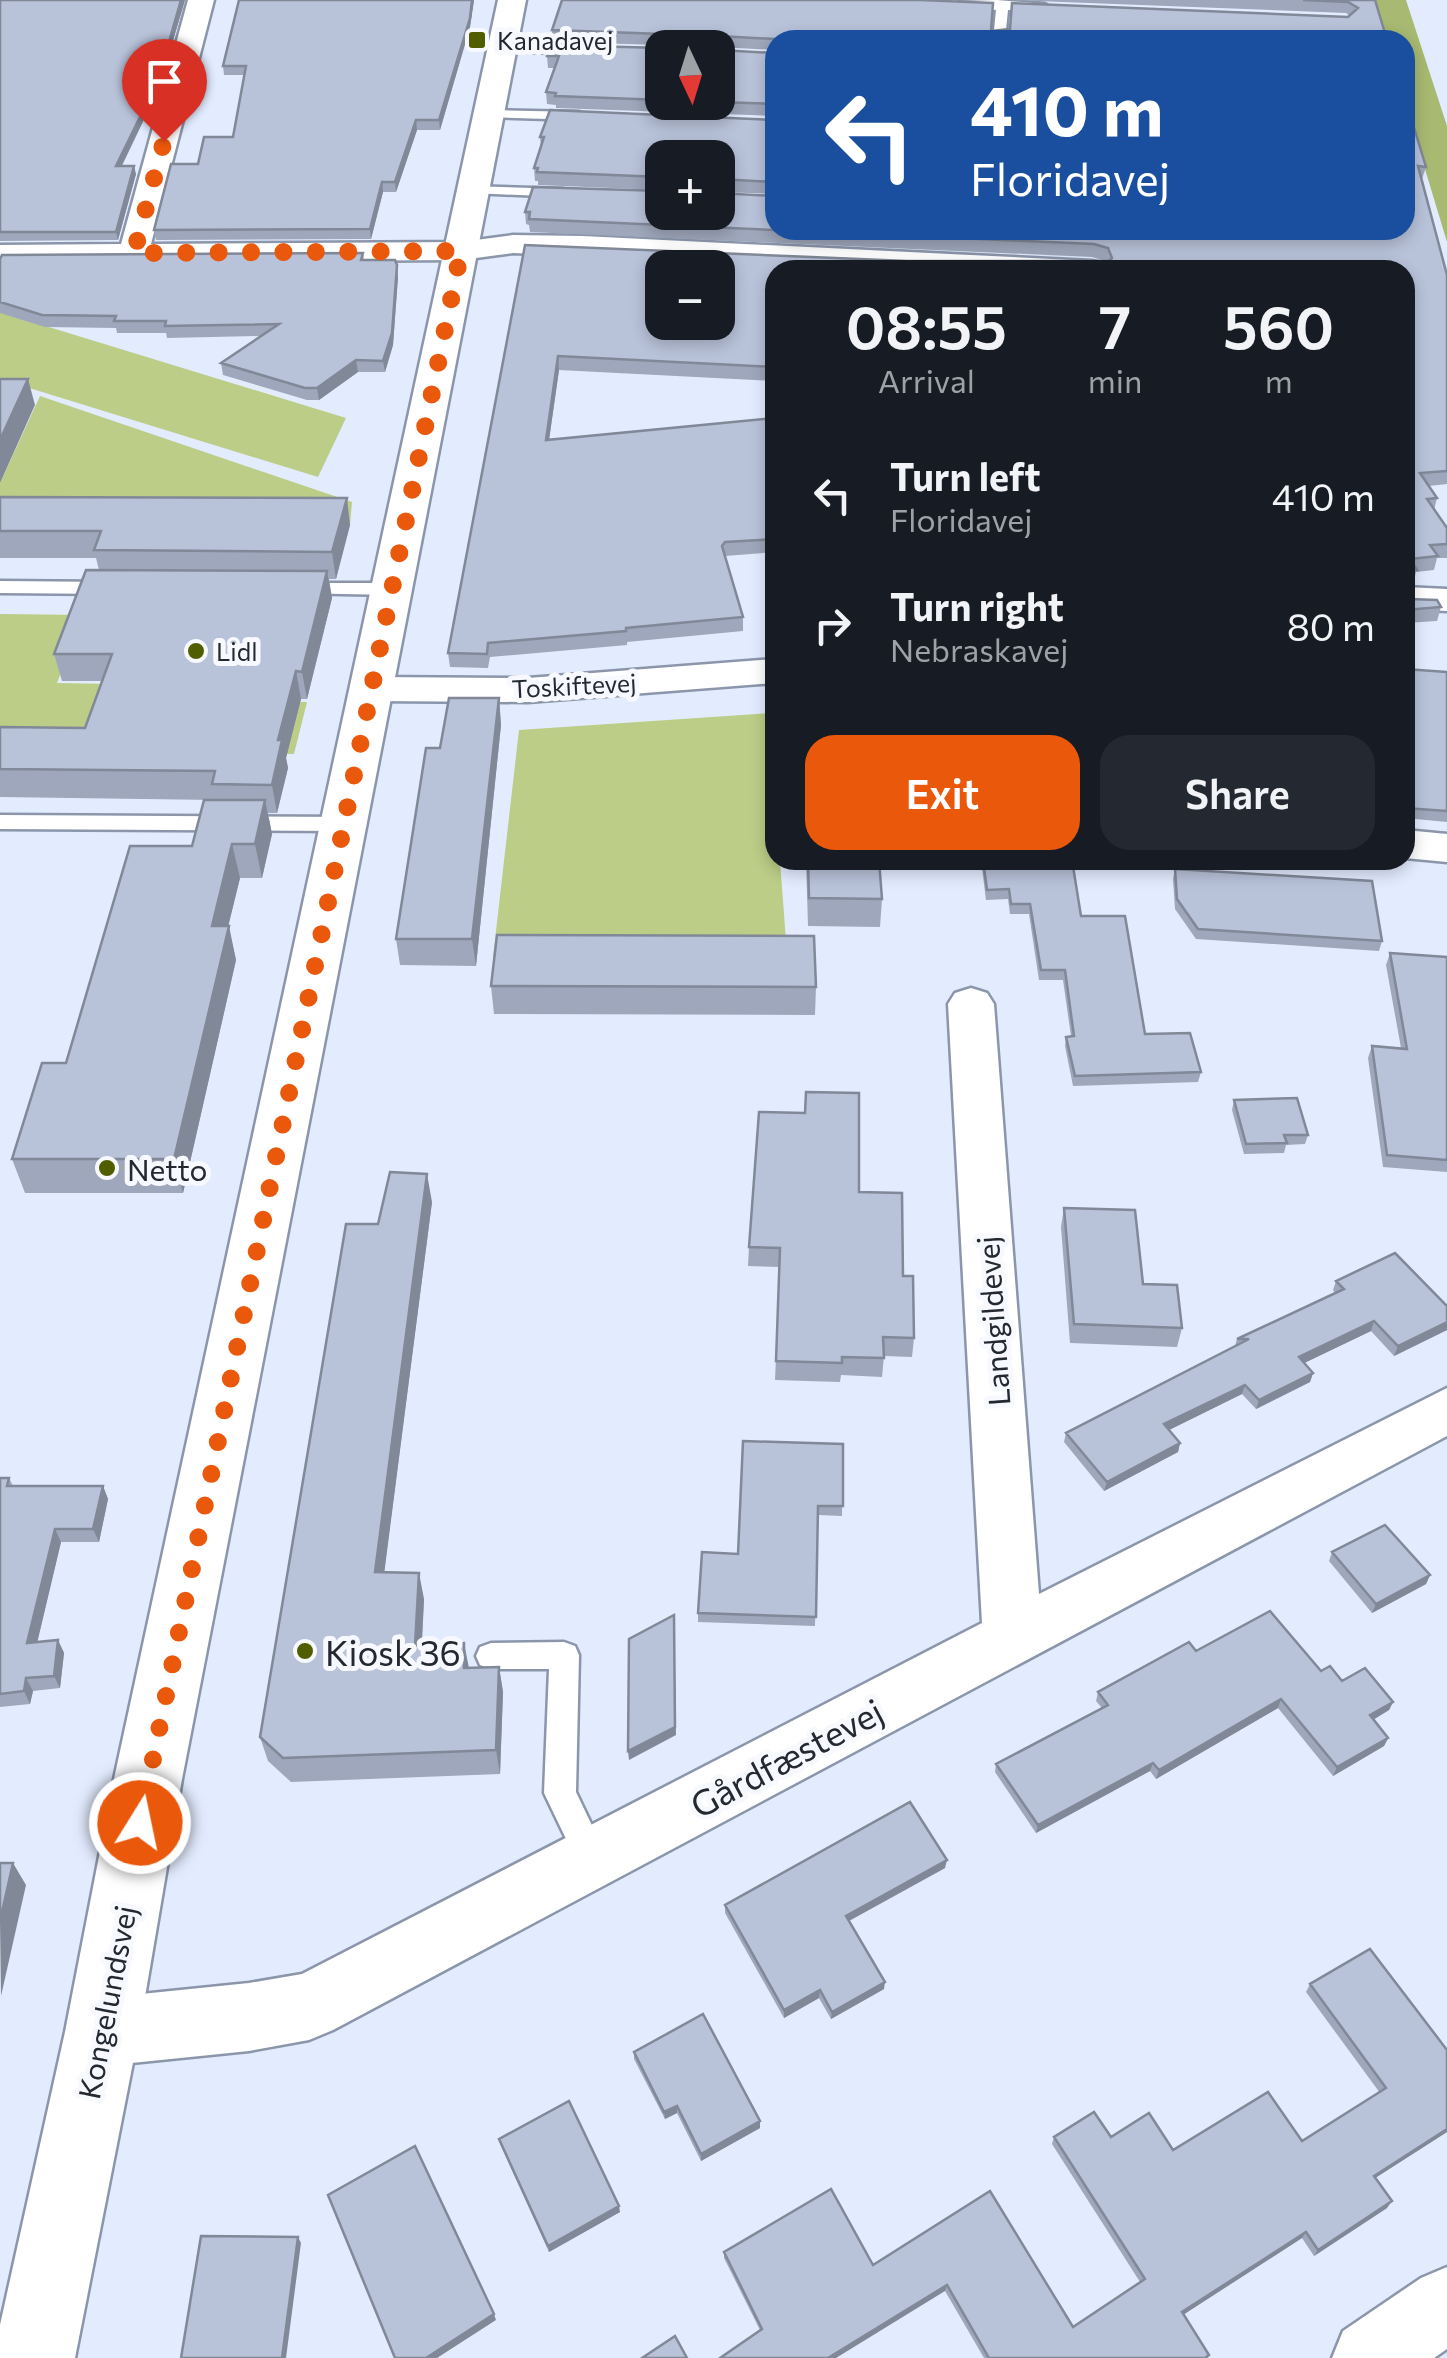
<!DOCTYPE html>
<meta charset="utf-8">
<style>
:root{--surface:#171b24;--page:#242831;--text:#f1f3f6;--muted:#9ea1a6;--accent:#ea580c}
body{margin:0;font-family:Commissioner,sans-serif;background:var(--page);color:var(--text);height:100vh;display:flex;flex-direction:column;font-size:38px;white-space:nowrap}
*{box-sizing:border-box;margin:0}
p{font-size:32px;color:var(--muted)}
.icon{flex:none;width:55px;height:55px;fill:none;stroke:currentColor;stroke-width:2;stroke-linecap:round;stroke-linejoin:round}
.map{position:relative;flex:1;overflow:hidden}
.panel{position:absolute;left:765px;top:260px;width:650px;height:610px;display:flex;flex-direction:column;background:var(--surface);border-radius:30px;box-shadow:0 5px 15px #0003}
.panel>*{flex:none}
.guide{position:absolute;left:765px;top:30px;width:650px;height:210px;border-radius:30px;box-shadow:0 5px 15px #0003;background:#1a4fa0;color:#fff;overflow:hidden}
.needle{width:65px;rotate:176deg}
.controls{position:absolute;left:645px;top:30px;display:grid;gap:20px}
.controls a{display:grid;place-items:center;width:90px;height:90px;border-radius:20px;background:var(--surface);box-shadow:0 5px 15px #0003;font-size:50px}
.pin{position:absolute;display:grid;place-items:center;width:85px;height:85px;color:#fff;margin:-102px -42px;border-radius:50% 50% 50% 0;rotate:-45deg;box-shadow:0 0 10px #0007}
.pin .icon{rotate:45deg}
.me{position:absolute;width:110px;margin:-55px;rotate:10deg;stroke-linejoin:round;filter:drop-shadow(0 0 8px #0008)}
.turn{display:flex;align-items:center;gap:35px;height:210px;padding:0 40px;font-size:45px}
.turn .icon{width:130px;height:130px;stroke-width:2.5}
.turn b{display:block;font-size:70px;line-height:85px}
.eta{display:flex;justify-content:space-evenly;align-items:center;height:170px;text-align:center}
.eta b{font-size:60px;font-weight:600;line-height:70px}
.action{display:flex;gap:20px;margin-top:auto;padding:20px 40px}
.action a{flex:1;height:115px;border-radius:30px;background:var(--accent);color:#fff;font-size:40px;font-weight:600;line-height:115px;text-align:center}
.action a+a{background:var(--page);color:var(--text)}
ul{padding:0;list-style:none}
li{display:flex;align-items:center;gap:30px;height:130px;padding:0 40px}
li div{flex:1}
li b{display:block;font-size:38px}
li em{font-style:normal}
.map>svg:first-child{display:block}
.green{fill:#bccd87}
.forest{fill:#a8b971}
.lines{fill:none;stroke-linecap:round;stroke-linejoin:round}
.service-casing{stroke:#8b96ab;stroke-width:5}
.minor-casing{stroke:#8b96ab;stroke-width:5}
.tertiary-casing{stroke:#8b96ab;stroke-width:5}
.service{fill:#fff;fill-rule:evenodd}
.minor{fill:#fff;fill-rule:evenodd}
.tertiary{fill:#fff;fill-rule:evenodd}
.wall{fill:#9ea7bb}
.shaded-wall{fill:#818898}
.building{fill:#b8c2d9;stroke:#818898;stroke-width:2.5;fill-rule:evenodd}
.route{stroke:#ea580c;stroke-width:18;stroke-dasharray:0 32.4}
.poi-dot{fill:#505e00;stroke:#f7f9fe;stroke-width:4}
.labels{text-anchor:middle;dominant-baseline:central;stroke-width:10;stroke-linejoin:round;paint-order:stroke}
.far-poi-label{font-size:25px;fill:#242931;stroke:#f7f9fe;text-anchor:start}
.far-street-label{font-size:25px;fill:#242931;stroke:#f7f9fe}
.poi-label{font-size:30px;fill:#242931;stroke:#f7f9fe;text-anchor:start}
.street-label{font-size:30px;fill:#242931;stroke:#f7f9fe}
.near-poi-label{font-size:35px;fill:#242931;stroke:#f7f9fe;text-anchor:start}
.near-street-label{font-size:35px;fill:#242931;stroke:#f7f9fe}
</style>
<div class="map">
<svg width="1447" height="2358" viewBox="0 0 1447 2358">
<rect width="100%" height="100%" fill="#e3ecff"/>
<!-- green -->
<path class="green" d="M0 312 346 418 318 477 0 379Z
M40 396 352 502 350 525 0 524V483Z
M0 614 83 615 57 683 115 684 110 700 307 702 294 754 0 751Z
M771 713 775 860H780L787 955 493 957 519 730Z"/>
<!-- forest -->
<path class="forest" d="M1374 0H1406L1447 126V242L1405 103V40H1386Z"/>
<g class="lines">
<defs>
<path id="service" d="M997 0 1045 4 1051 8 1045 12 1008 10 1005 40H993L996 10 954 5 960 1Z
M496 44 583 46 590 50 583 54 501 51 496 50Z
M484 110 579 112 586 116 579 120 489 117 482 113Z
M468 186 563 189 570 193 563 197 473 193 466 189Z
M0 581 113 582 122 588 113 594 0 593Z
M298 583H393L402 589 393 595 291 593 289 589Z
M0 815 346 817 357 824 346 831 0 829Z
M564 1642 575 1646 579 1655 576 1792 608 1859 603 1870 592 1874 581 1870 544 1793 549 1669H491L480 1665 476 1656 480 1647 491 1643Z"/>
<path id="minor" d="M188 0H214L151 244 461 242 513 235 583 236 1092 261 1103 263 1107 270H906L513 253 461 260 0 263V245L121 244Z
M1405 587 1447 589V611L1405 609Z
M775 659V683L528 702 373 701 359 697 353 689 359 681 373 677 528 678Z
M1405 830 1447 834V862L1405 858Z
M971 988 987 993 994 1004 1039 1594 1447 1388V1436L333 2030 309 2040 249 2051 102 2066 78 2056 68 2032 78 2008 102 1998 249 1983 302 1974 982 1623 948 1004 955 993Z
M1447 2267V2349L1434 2358H1332L1343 2331 1421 2278Z"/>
<path id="tertiary" d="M498 0H526L182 1779 139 2032 75 2358H0V2325L65 2032 114 1779Z"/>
</defs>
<!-- service casing -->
<use href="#service" class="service-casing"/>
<!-- minor casing -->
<use href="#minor" class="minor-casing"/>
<!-- tertiary casing -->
<use href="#tertiary" class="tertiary-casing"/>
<!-- service -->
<use href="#service" class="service"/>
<!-- minor -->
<use href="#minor" class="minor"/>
<!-- tertiary -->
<use href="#tertiary" class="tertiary"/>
</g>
<!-- wall -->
<path class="wall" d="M0 0H185L159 88 122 166 136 174 118 240 0 241Z
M239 0H474L470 27 440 130H417L396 192H383L371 239 156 240 154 230 198 164 233 137 244 75H224L223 66Z
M1012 0H1375L1387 40H775V50L718 47 663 48 662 45 552 42V30L991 31 1348 17 1350 16 1346 13Z
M662 48V102H718V51L775 53V116L556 108V105L547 104 546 92 555 68H548L547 56Z
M1405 98 1426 167 1422 179 1447 275V484L1429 486 1437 498 1434 510 1447 528V558H1437L1434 570 1416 572 1413 584H1406L1405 595 1409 599 1441 607 1437 621 1405 623V270H775V381L559 370 549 440 775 418V552L725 556 743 617V631L627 642V645L490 657 488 668 450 667 448 653 525 245 907 261H1105L1092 257 530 232 529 225 526 224 525 212 662 192 775 196Z
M775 120V194L718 192 662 158V190L538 185V181H535L534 168 541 147 540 137Z
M363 253 364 260 398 277 393 345 385 372H358L319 400H307L223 375 221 363 261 336 167 338 166 333H117L116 328 45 327 0 313V259Z
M0 497 350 525 336 579H329L332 598 307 699H301L286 758 288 768 277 813H268L272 834 262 878H240L228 926 236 960 183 1193H25L12 1159 66 1063 192 846 215 800 0 797V727L85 728 102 681H62L54 654 99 570 96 558H0Z
M1405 669 1447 672V822L1405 818Z
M499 698 501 725 476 966 400 965 396 939 440 748Z
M806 860H879L882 899 880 927 808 926Z
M981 860H1072L1081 916 1145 1034 1201 1072 1198 1082 1073 1086 1065 1046 1066 1037 1071 1036 1063 980H1039L1029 914H1010L1008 899 986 900Z
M1175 869 1382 941 1379 951 1196 939 1175 909 1173 879Z
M1390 953 1447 957V1172L1383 1167 1368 1058 1372 1046 1401 1048 1386 965Z
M491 986 816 987 815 1015 494 1014Z
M1234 1100 1308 1135 1305 1144 1286 1145 1284 1153 1244 1154 1232 1110Z
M859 1192 903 1276 914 1338 912 1357 884 1356 882 1377 841 1375 840 1382 775 1380 780 1267 748 1266 749 1247Z
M432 1202 384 1572 424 1599 422 1646 469 1668 499 1667 503 1692 500 1774 291 1782 268 1761 260 1737 378 1224Z
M1064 1208 1143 1284 1182 1328 1177 1347 1070 1343 1061 1227Z
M1336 1281 1447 1306V1330L1394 1356 1371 1331 1304 1363 1313 1373 1310 1382 1256 1409 1242 1394 1169 1430 1180 1443 1178 1452 1104 1491 1064 1442 1066 1433 1235 1346 1237 1339 1335 1293 1333 1290Z
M843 1444 842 1516 818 1515 815 1626 698 1622V1613L738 1554Z
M0 1478H9L13 1486H103L108 1499 99 1542H61L37 1642 58 1640 64 1653 60 1688 33 1691 30 1704 0 1707Z
M1332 1552 1430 1575 1426 1584 1372 1613 1329 1561Z
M1196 1651 1321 1671 1393 1702 1389 1710 1373 1720 1388 1738 1384 1746 1333 1776 1278 1708 1156 1779 1150 1771 1036 1833 995 1772 996 1764 1102 1708 1096 1701 1098 1692Z
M945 1868 849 1921 884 1989 831 2019 819 1998 784 2018 725 1913V1905Z
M1310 1984 1447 2050V2132L1375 2178 1387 2208 1314 2256 1302 2238 1183 2315 1209 2355 1207 2358H984L945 2291 760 2330 724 2258V2252L873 2265 990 2191 1073 2327 1140 2282 1052 2144 1054 2137H1111L1173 2150 1302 2141 1380 2093 1306 1992Z
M634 2052 760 2121V2128L701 2161 677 2113 665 2119 634 2059Z
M499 2139 620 2212 549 2252 501 2146Z"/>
<!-- shaded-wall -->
<path class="shaded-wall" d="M181 0H185L159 88 117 175 116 166Z
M472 0H474L470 27 440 130 439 120Z
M416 120 417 130 396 192 395 182Z
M134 166 136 174 118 240 116 232Z
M382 182 383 192 371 239 370 229Z
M397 265 398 277 393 345 385 372 383 361Z
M558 356 559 370 547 454 546 440Z
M356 360 358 372 319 400 317 388Z
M28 379 35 405 0 483V440Z
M347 498 350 525 336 579 332 552Z
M327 571 332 598 307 699 302 672Z
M296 671 301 699 286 758 288 768 277 813 272 785 278 740Z
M499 698 501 725 476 966 472 939Z
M265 800 272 834 262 878 255 844Z
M232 844 240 878 220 960 212 926Z
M229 926 236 960 183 1193 174 1159Z
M427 1174 432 1202 381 1598 375 1572Z
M1374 1321 1371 1331 1296 1367 1299 1357Z
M1447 1322V1330L1394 1356 1398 1346Z
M1313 1373 1310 1382 1256 1409 1259 1400Z
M1245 1385 1242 1394 1161 1434 1164 1424Z
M1180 1443 1178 1452 1104 1491 1107 1482Z
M103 1486 108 1499 99 1542 93 1529Z
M55 1529 61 1542 34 1656 27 1643Z
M419 1573 424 1599 420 1671 415 1646Z
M1430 1575 1426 1584 1372 1613 1376 1604Z
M674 1615 676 1735 629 1760 628 1751Z
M58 1640 64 1653 60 1688 54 1676Z
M464 1643 469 1668H464Z
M499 1667 503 1692 500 1774 496 1750Z
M26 1678 33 1691 30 1704 24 1691Z
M1281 1699 1278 1708 1156 1779 1159 1770Z
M1393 1702 1389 1710 1366 1724 1370 1715Z
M1388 1738 1384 1746 1333 1776 1337 1767Z
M1153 1763 1150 1771 1036 1833 1038 1825Z
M947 1860 945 1868 845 1923 846 1916Z
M13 1863 26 1885 1 1996 0 1921Z
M885 1982 884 1989 831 2019 832 2012Z
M820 1990 819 1998 784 2018V2010Z
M677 2106V2113L665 2119 664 2112Z
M760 2121V2128L701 2161V2154Z
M1447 2129V2132L1369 2182 1374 2176Z
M1392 2201 1387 2208 1314 2256 1318 2250Z
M619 2206 620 2212 549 2252 548 2246Z
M1306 2232 1302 2238 1178 2318 1182 2312Z
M298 2237 301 2243 286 2358H282Z
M947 2285 945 2291 836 2358H828Z
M494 2314 496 2320 437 2358H426Z"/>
<!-- building -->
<path class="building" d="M0 0H181L158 80 116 166H134L116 232H0Z
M239 0H472L470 18 439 120H416L395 182H382L370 229 154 230 171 164H198L204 137H233L246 66H223Z
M562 0H920L993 3 991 31 1010 29 1012 3 1348 17 1358 8 1348 2 1303 0H1375L1387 40H776L775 39 718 36 714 39 717 48H663L666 45 662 34 552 30Z
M549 45 662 48V100L555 96 556 93 546 92 559 56H547Z
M718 50 775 53V104L718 102Z
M1405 98 1426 167 1418 166 1447 275V471L1420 473 1437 498 1427 499 1447 528V544L1430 545 1438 556 1410 559 1417 570H1406L1405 595 1409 599 1437 600 1441 607 1405 610V270H775V367L558 356 546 440 775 418V539L725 542 722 546 743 617 626 628V631L488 643 487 654 448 653 525 245 907 261H1109L1112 258 1108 248 1094 244 775 230H1405ZM662 268H718V322H662Z
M550 110 775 120V182L718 179V158H662V179V177L537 172 538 168H534L544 137H540Z
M533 187 662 191V212H718V193L775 196V230L529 219 530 212H525Z
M363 253 361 260H395L397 265 392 333 383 361 356 360 317 388H305L221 363 279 324 165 326 166 321H114L116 316 42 315 0 302V259L2 255Z
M0 379H28L0 440Z
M0 497 347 498 332 552 94 550 101 531H0Z
M86 570 327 571 302 672 296 671 278 740H282L272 785 212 784 215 771 0 769V727L85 728 112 654H54Z
M1405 669 1447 672V811L1405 808Z
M449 698H499L472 939H396L426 748H440Z
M204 800H265L255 844H232L212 926H229L174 1159H12L42 1063H66L130 846H192Z
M808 860H879L882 899 809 898Z
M983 860H1072L1081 916H1125L1145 1034 1190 1033 1201 1072 1075 1076 1066 1037 1074 1036 1065 970H1041L1030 904H1011L1009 889 987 890Z
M1175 869 1372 881 1382 941 1198 929 1177 899Z
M497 935 814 936 816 987 491 986Z
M1390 953 1447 957V1160L1387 1155 1372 1046 1407 1049Z
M806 1092 859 1093V1192L902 1193 903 1276H913L914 1338 883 1337 884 1358 842 1357V1363L776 1361 780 1248 749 1247 759 1112 805 1113Z
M1297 1098 1308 1135H1284L1287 1143 1246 1144 1234 1100Z
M390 1172 427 1174 375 1572 419 1573 415 1646 464 1643V1668L499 1667 496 1750 283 1758 260 1737 346 1224H378Z
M1064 1208 1135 1210 1143 1284 1177 1285 1182 1328 1074 1324Z
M1395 1253 1447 1306V1322L1398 1346 1374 1321 1299 1357 1313 1373 1259 1400 1245 1385 1164 1424 1180 1443 1107 1482 1066 1433 1249 1339H1237L1344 1289 1336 1281Z
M743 1441 843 1444V1506H818L816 1617 698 1613 702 1552 738 1554Z
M0 1478H9L7 1486H103L93 1529H55L27 1643 58 1640 54 1676 26 1678 24 1691 0 1694Z
M1385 1525 1430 1575 1376 1604 1332 1552Z
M1270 1611 1321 1671 1330 1666 1342 1681 1365 1668 1393 1702 1370 1715 1388 1738 1337 1767 1281 1699 1159 1770 1153 1763 1038 1825 996 1764 1108 1705 1098 1692 1189 1642 1196 1651Z
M674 1615 675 1727 628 1751 629 1639Z
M910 1802 947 1860 846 1916 885 1982 832 2012 820 1990 784 2010 725 1905Z
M0 1863H13L0 1921Z
M1370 1949 1447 2050V2129L1374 2176 1392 2201 1318 2250 1306 2232 1182 2312 1209 2355 1205 2358H989L947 2285 828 2358H720L762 2329 724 2252 831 2189 873 2265 990 2191 1073 2327 1145 2279 1054 2137 1094 2112 1111 2137 1149 2113 1173 2150 1268 2092 1302 2141 1386 2088 1310 1984Z
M703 2014 760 2121 701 2154 677 2106 664 2112 634 2052Z
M569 2101 619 2206 548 2246 499 2139Z
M415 2146 494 2314 426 2358H395L328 2195Z
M201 2236 298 2237 282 2358H181Z
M675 2336 687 2358H642Z"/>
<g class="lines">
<!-- route -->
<path class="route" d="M140 1823 461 251 134 253 164 141"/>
</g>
<!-- markers -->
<g class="poi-dot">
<rect x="467" y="30" width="20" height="20" rx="5"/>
<circle cx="196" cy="651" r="10"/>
<circle cx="107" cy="1168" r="10"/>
<circle cx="305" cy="1651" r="10"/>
</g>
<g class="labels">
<!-- far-poi labels -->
<g class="far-poi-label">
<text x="497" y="40">Kanadavej</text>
<text x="216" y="651">Lidl</text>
</g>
<!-- far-street labels -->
<g class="far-street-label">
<text transform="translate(574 685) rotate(-3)">Toskiftevej</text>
</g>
<!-- poi labels -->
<g class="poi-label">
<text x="127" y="1168">Netto</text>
</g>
<!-- street labels -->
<g class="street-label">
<text transform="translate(992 1321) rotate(-94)">Landgildevej</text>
<text transform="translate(106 2002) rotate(-79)">Kongelundsvej</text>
</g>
<!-- near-poi labels -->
<g class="near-poi-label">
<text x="325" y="1651">Kiosk 36</text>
</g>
<!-- near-street labels -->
<g class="near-street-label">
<text transform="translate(786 1757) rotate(-28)">Gårdfæstevej</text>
</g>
</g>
</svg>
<div class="controls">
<a><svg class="needle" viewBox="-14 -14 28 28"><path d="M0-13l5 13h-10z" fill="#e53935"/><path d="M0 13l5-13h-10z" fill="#9ea1a6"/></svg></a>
<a>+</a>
<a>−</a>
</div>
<div class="pin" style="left:164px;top:141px;background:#d93025"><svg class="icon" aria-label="arrive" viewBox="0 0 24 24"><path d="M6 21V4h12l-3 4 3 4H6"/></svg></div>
<svg class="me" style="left:140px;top:1823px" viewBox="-20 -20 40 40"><circle r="17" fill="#ea580c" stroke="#fff" stroke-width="3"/><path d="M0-11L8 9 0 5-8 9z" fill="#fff"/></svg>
<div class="guide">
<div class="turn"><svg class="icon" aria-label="left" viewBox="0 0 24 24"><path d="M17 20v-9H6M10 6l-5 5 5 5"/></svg><div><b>410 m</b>Floridavej</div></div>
</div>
<section class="panel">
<div class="eta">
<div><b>08:55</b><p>Arrival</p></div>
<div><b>7</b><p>min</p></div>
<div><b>560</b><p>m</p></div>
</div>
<ul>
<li><svg class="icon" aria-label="left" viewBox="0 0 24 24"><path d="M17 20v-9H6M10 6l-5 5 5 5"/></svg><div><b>Turn left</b><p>Floridavej</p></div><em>410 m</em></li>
<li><svg class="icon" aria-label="right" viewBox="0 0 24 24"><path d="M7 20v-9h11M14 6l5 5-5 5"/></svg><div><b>Turn right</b><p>Nebraskavej</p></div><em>80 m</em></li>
</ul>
<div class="action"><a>Exit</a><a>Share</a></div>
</section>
</div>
